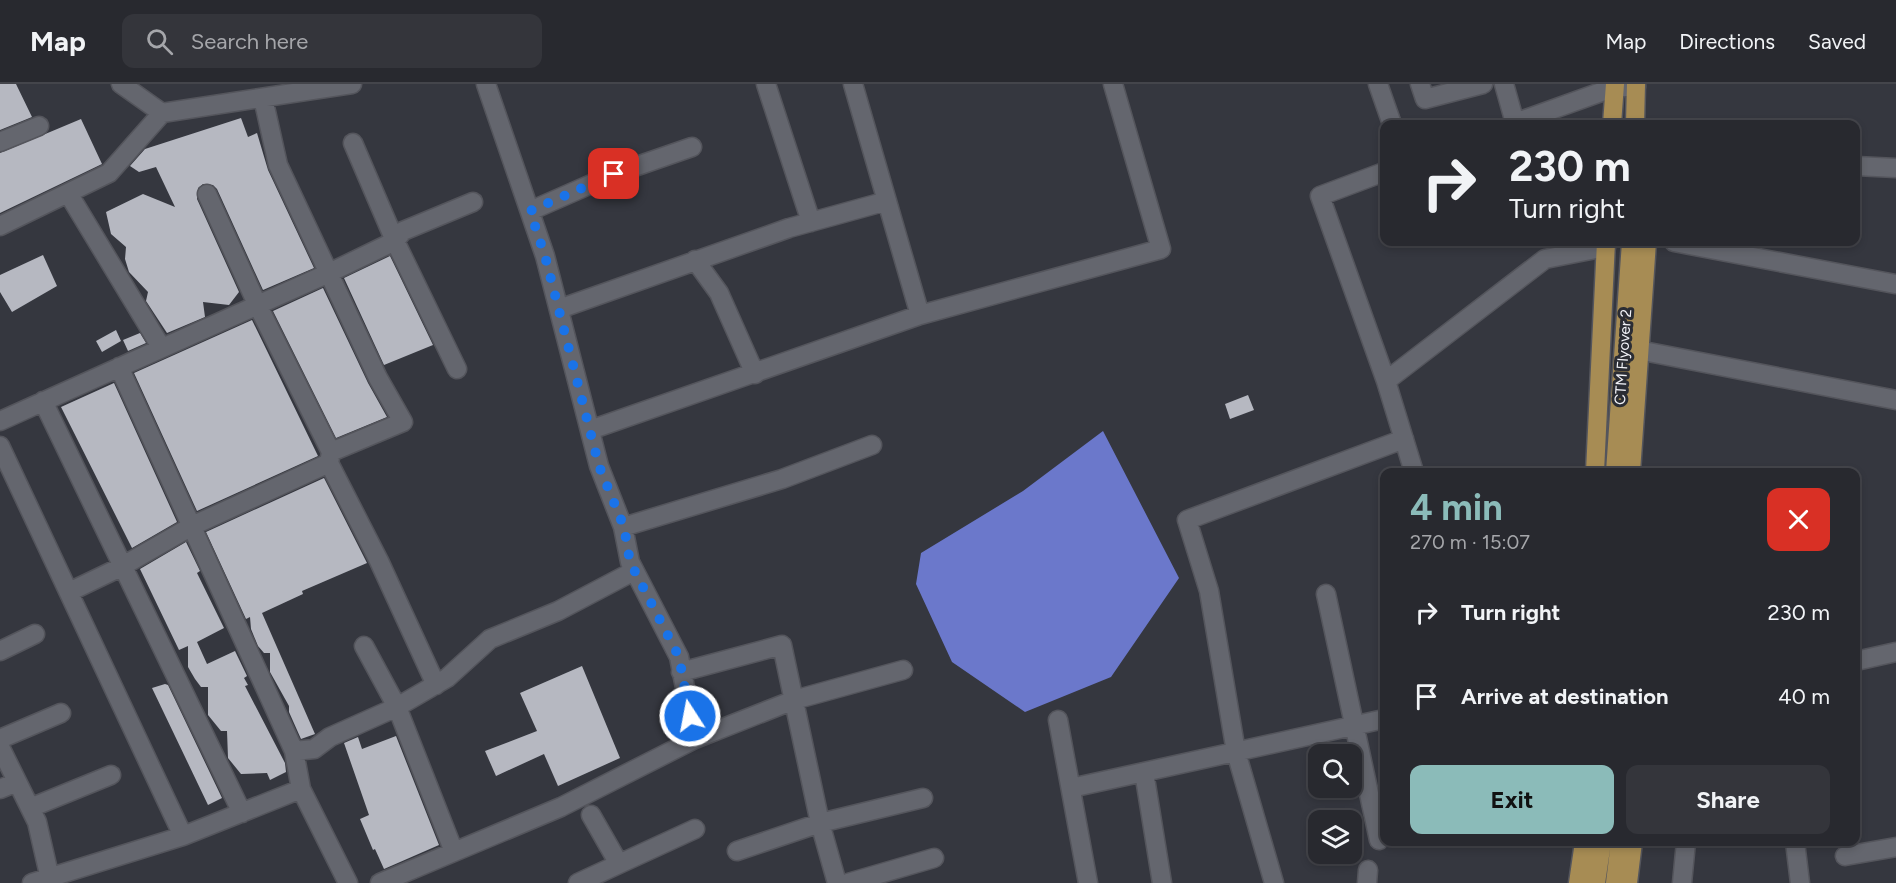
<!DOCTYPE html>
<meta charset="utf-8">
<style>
:root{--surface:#28292f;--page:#34353b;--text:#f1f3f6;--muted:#a5a6aa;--line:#44454b;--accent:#8bbbb9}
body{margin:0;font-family:Figtree,sans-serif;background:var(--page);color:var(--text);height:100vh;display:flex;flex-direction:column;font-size:22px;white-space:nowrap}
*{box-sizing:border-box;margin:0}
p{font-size:20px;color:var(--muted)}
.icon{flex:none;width:33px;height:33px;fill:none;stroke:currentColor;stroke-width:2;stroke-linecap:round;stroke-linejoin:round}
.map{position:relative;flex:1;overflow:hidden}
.drawer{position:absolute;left:1380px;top:384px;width:480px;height:378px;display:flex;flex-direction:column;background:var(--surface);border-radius:12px;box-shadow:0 3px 9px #0003,0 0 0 2px var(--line)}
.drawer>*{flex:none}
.banner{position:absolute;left:1380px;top:36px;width:480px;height:126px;border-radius:12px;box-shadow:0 3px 9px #0003,0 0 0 2px var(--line);background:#28292f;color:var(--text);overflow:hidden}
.buttons{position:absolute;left:1308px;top:660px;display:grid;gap:12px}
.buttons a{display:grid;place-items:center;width:54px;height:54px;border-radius:12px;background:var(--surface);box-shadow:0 3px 9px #0003,0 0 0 2px var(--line);font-size:30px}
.pin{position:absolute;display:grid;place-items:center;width:51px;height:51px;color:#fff;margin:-26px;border-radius:12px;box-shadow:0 3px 9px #0006}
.me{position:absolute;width:66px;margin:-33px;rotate:349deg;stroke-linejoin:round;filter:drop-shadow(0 0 4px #0008)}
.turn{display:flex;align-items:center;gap:21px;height:126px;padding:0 30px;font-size:27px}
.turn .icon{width:78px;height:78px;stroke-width:2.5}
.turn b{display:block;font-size:42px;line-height:51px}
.round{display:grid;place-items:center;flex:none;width:63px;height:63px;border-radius:12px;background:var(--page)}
.overview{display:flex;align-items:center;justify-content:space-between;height:102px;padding:0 30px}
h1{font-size:36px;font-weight:700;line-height:45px;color:var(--accent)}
.primary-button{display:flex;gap:12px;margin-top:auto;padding:12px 30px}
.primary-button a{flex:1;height:69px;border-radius:12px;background:var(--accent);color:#111;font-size:24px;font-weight:700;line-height:69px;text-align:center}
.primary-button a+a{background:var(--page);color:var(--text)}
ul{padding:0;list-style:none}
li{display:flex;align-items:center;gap:18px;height:84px;padding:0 30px}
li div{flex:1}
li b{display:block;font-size:22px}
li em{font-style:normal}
header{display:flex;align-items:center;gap:36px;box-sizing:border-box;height:84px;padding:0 30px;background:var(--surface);border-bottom:2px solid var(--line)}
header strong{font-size:28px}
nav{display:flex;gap:33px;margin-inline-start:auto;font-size:21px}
.search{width:420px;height:54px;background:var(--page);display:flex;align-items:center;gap:15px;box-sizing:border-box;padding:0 21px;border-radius:12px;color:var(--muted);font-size:22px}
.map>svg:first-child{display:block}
.water{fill:#6b78cb}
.building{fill:#b6b8c1}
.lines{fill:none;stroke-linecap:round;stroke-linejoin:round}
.minor-casing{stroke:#54555c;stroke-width:21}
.major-casing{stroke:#54555c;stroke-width:21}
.minor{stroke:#64666e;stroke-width:18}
.major{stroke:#a78c54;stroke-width:18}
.route{stroke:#1a73e8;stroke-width:10;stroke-dasharray:0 18}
.labels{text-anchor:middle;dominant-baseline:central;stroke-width:6;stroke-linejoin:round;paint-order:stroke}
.street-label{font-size:15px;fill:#f2f3f8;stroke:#2b2d34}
</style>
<header>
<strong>Map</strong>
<div class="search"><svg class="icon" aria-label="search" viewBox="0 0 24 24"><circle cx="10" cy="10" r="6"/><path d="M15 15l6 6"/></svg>Search here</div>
<nav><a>Map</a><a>Directions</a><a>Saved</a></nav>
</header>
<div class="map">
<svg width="1896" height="799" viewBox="0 0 1896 799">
<rect width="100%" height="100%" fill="#35373f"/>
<!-- water -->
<path class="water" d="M1103 347 1179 494 1111 593 1025 628 952 578 916 500 921 469 1023 407Z"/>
<!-- building -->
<path class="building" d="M0 0H16L32 33 0 46Z
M241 34 248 53 257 49 268 86 314 184 263 206 217 105 213 101 203 100 198 104 197 115 239 208 229 221 203 218 205 233 167 249 146 217 148 208 129 188 125 175 126 163 111 150 106 128 143 110 175 123 156 83 139 88 130 82 145 65Z
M81 35 102 80 0 129V69Z
M43 171 57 202 12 228 0 208V191Z
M390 172 433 261 384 281 344 194Z
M323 204 368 299 387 333 336 354 273 227Z
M252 236 318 372 197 427 134 289Z
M116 246 121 257 102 268 96 257Z
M140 249 146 259 128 267 123 256Z
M114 299 177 438 132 464 61 323Z
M1248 311 1254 326 1230 335 1225 320Z
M324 394 367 479 302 507 303 510 262 529 315 650 301 655 289 628V622L270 588V569H264L258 562 251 545 250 533 246 535 206 448Z
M186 458 200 487 197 489 224 544 197 558 207 580 235 567 247 592 244 594 248 601 245 602 285 679 286 688 270 696 267 689 241 690 228 674 227 647H221L208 631V603H201L195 595 188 583V562L179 566 140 485Z
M582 582 620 674 558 702 544 670 496 692 485 667 537 647 520 609Z
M165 600 168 601 222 714 208 721 152 604Z
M396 652 439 761 384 785 375 765 373 766 360 735 369 731 344 659 358 653 362 665Z"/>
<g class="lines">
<defs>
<path id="minor" d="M121 0 162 29 352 0
M766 0 811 138
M1378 0 1392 40
M1420 0 1425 15 1483 0
M1504 0 1515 39
M263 14 278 81 378 294 403 338 331 368
M1512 40 1615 3H1636
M0 58 39 42
M353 59 395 157 457 285
M1856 82 1896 84
M1384 88 1320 112 1386 297
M68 109 161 263
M530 127 614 90 692 63
M0 142 109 89 162 29
M1674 158 1895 200
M695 176 719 209 755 290
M559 225 789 144 887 117
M920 231 1161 165 1113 0
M1638 266 1896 316
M119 283 294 667 301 705
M43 317 242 729
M0 337 329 189 395 157 403 147 473 118
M590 346 920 231 853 0
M0 362 183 752 301 705 348 799
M329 379 379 477 436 601
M1414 388 1386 297 1545 175 1606 163
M623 443 782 395 872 361
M69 508 121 483 192 442 329 379 331 368 257 220 207 110
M1326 510 1379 756
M364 562 397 623 454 768
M0 567 35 550
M1856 577 1896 568
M681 588 782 561 820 739 837 799
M1058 636 1088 799
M0 655 61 629
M695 655 794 616 903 586
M0 663 37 738 51 799
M294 667 314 665 330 653 397 623 447 594 490 555 558 527 634 487
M1071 704 1144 688
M0 705 17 698
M30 724 111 691
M1795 758 1800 799
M737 767 820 739 923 714
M1845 772 1896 763
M619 780 695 745
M32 799 183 752
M380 799 561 723 695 655 679 573 630 478 623 443 599 382 545 172 486 0
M578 799 619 780 591 731
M848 799 934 774
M1162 799 1144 688 1384 635
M1274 799 1236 668 1209 507 1187 436 1404 355
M1367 799 1368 786
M1682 799 1686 758"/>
<path id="major" d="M1612 40 1615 0
M1635 40 1636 0
M1595 388 1606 158
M1615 388 1631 158
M1631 388 1647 158
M1578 799 1584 758
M1596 799 1602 758
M1615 799 1620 758
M1628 799 1633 758"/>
</defs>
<!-- minor casing -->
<use href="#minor" class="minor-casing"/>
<!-- major casing -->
<use href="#major" class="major-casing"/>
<!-- minor -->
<use href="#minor" class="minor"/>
<!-- major -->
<use href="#major" class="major"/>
</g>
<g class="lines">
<!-- route -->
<path class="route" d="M614 90 530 127 545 172 599 382 624 443 630 478 679 573 690 632"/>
</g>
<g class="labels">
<!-- street labels -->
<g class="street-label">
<text transform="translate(1623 273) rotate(-86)">CTM Flyover 2</text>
</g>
</g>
</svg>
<div class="buttons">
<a><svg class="icon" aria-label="search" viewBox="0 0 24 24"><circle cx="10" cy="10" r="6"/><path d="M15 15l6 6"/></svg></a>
<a><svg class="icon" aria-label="layers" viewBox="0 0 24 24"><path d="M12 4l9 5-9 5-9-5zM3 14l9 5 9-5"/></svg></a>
</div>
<div class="pin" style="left:614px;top:90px;background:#d93025"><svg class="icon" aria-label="arrive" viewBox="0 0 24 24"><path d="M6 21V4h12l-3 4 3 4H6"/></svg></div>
<svg class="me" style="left:690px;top:632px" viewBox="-20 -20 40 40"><circle r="17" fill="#1a73e8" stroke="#fff" stroke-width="3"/><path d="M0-11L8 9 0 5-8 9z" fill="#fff"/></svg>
<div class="banner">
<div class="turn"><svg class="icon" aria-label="right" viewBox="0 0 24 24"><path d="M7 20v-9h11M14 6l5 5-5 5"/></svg><div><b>230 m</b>Turn right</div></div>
</div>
<section class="drawer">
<div class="overview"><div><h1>4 min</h1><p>270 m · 15:07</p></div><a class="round" style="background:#d93025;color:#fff"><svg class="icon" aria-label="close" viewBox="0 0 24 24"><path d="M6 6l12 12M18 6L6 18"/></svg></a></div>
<ul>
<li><svg class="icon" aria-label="right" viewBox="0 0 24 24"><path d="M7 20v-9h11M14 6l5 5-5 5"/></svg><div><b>Turn right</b></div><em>230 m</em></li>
<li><svg class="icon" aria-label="arrive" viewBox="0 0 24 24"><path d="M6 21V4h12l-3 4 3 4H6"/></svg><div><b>Arrive at destination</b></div><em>40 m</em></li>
</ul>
<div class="primary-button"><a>Exit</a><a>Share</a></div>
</section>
</div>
